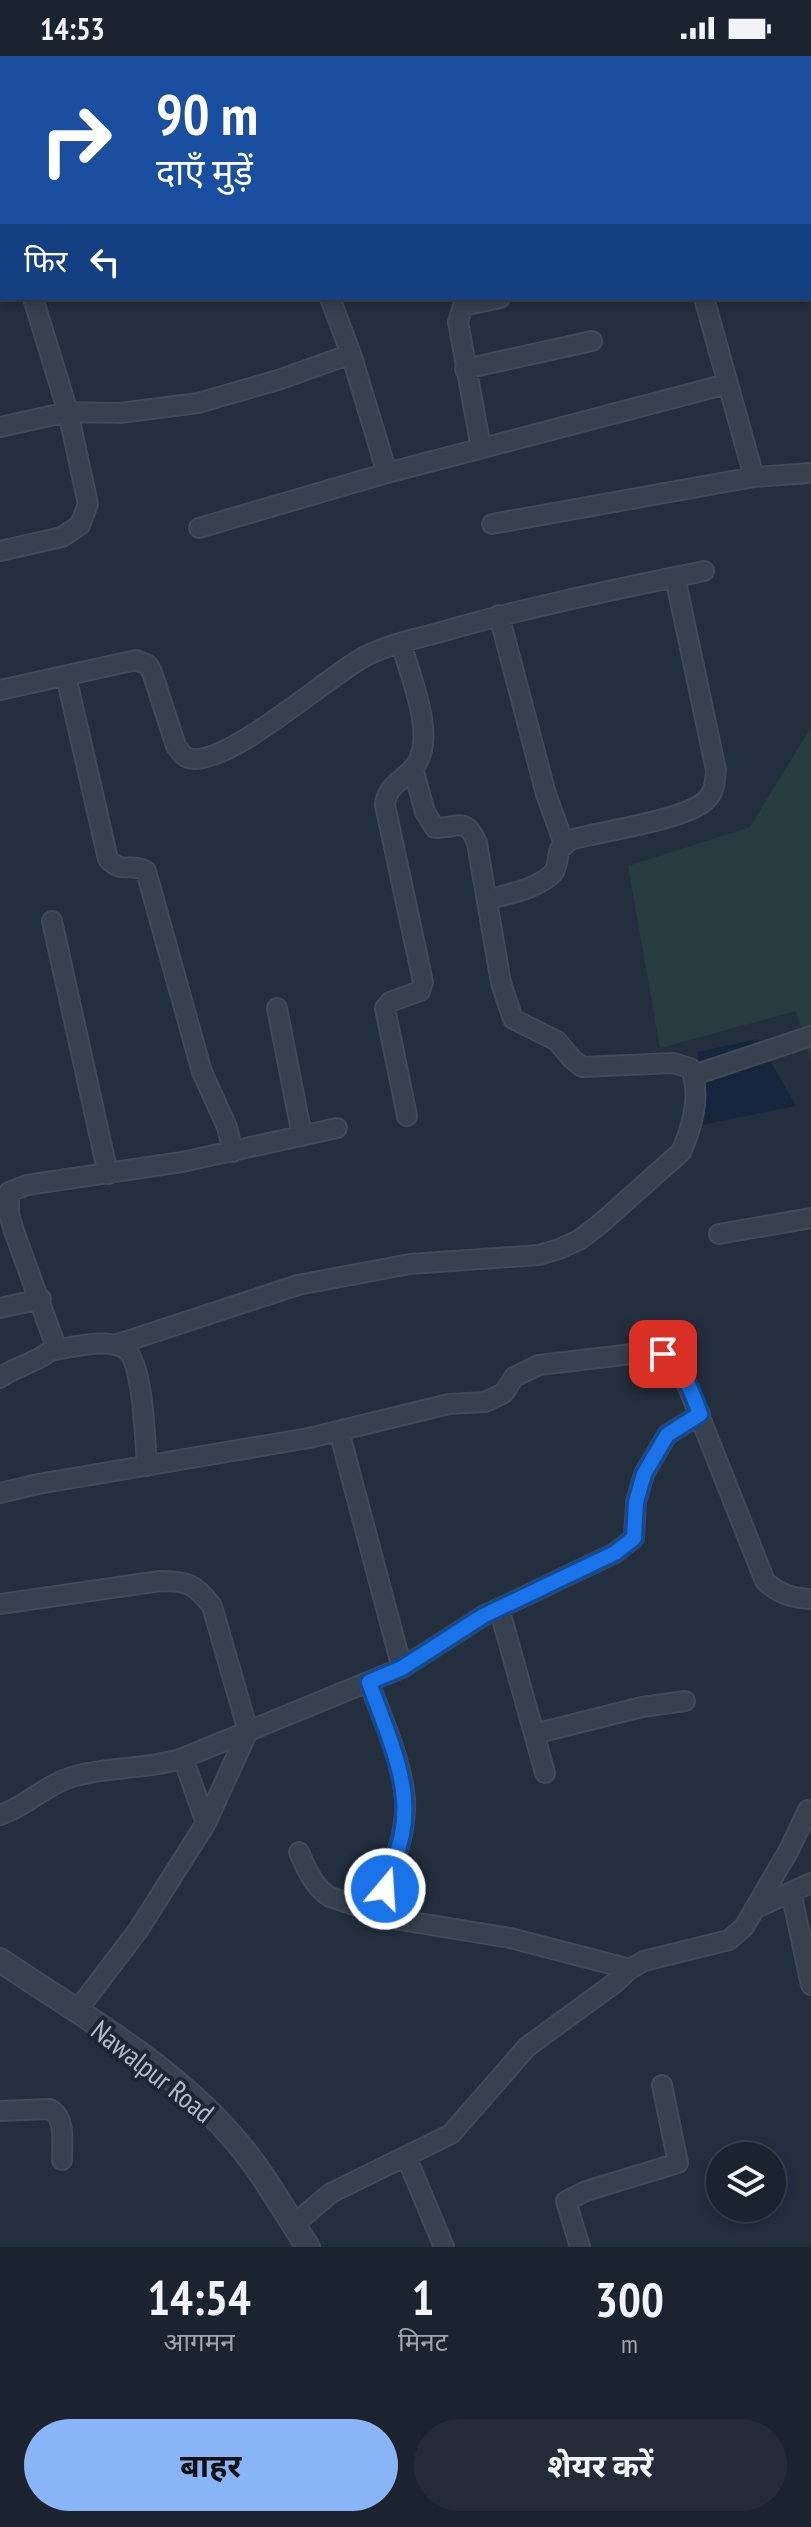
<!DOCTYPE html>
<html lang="hi">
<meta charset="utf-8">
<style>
:root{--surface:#1b232e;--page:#242b36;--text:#f1f3f6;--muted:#a0a4aa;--line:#39404a;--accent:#8ab4f8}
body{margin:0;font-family:"PT Sans Narrow","Noto Sans Devanagari",sans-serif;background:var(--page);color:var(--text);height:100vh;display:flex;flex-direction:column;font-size:30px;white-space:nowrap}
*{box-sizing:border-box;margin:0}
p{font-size:26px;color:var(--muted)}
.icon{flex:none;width:44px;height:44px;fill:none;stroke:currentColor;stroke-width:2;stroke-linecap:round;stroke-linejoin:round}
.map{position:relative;height:2191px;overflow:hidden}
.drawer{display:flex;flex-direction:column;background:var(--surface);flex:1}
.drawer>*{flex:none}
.banner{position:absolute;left:0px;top:0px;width:812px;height:244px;box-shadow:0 4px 12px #0003,0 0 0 2px var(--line);background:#1a4fa0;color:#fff;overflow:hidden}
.tools{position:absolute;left:706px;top:2086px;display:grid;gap:16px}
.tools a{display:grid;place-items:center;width:80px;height:80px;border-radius:50%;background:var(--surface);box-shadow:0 4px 12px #0003,0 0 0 2px var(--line);font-size:40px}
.pin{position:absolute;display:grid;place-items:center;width:68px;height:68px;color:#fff;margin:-34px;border-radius:16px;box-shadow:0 4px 12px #0006}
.me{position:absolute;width:88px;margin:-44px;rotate:18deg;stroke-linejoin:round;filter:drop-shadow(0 0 6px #0008)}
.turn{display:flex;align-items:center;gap:28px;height:168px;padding:0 24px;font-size:36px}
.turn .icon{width:104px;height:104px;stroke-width:2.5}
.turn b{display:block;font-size:56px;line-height:68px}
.then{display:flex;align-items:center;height:76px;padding:0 24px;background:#0003;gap:16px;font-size:30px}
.eta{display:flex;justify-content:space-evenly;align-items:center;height:136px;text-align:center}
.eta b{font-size:48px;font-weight:700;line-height:56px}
.primary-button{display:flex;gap:16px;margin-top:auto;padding:16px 24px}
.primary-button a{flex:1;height:92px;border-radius:48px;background:var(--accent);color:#111;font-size:32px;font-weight:700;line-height:92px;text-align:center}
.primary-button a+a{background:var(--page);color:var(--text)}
.status{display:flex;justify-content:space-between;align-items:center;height:56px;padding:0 40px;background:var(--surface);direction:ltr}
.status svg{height:22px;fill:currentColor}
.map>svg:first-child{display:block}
.green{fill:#263c3f}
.water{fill:#17263c}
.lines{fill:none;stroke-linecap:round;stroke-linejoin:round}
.minor-casing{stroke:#414a57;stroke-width:22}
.tertiary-casing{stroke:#414a57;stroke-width:26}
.minor{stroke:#38414e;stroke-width:18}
.tertiary{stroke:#38414e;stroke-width:22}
.route-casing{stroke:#114b97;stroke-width:20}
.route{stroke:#1a73e8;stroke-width:14}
.labels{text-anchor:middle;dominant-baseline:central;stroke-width:8;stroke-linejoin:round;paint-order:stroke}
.street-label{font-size:28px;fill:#b4bcc9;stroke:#1d2633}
</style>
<div class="status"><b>14:53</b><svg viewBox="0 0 49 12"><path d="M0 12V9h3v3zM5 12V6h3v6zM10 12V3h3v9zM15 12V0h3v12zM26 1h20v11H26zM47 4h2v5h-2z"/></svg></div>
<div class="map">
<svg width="811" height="2191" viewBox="0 0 811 2191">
<rect width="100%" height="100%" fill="#242f3e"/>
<!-- green -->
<path class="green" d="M811 671V1006L796 955 660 992 628 810 750 771Z"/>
<!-- water -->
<path class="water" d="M758 983 796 1050 701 1069 698 996Z"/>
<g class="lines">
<defs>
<path id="minor" d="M152 0 153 2
M586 0 587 2
M783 0V2
M425 2 433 0
M810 86 811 89
M0 102 2 101
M0 139 2 145
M810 178 811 177
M330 242 351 298 387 417
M704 242 754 421
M465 313 592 285
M0 371 68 356 120 357 198 347 278 324 351 298
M481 392 458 266 463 250 500 242
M492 468 754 421 810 417
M199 472 387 417 727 328
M0 495 62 481 80 469 88 448 68 356 33 242
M499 559 546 738 564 788
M401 587C410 620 437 681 415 710 404 725 387 728 385 749L423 926 420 935 390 946 385 952 407 1060
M66 620 108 803C123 819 131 806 146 815L202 1016 227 1071 233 1096
M0 634 136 604 148 609 152 616 176 690C180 695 182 700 188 702 225 714 331 617 366 600 391 587 421 582 448 574 532 550 618 533 704 515
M487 844C507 838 538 833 553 817 558 811 557 801 560 793L570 784C600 775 689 764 707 743 715 735 715 725 716 714L675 521
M52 865 108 1118
M277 952 302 1080
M694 1019 811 980
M719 1178 811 1162
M0 1252 41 1243
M115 1289 298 1229 410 1208 539 1199 559 1193 579 1184 600 1168 681 1096C692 1072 702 1037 690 1012L673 1007 582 1011 572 1003 557 985 513 963 501 927 477 787C466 760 458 772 435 772L425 756 413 712
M54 1294C74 1291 102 1283 122 1291 144 1300 145 1387 147 1410
M0 1322C14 1310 50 1303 55 1288L14 1175 9 1158V1136L27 1129 182 1106 337 1072
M339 1375 402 1612
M0 1437 38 1428 309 1382 449 1348 485 1346 504 1337 514 1321 539 1309 649 1296C667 1299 674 1307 684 1321L765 1525C779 1538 792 1542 811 1543
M0 1548 160 1525C188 1525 195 1528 212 1550L248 1675 206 1767 139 1873 76 1956
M499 1552 545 1717
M369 1626C382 1663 402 1704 405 1744 407 1782 388 1821 377 1857
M534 1678 642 1651 685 1645
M183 1702 206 1767
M0 1759C27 1750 45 1729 72 1721 108 1710 147 1714 183 1702L402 1612 483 1560 615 1497 634 1482 636 1446 644 1418 667 1379 700 1358
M299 1796C307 1814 313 1830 330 1841L400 1864 510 1882 630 1913
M791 1836 811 1929
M754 1853 811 1827
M0 2055 50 2053C66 2061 62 2088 62 2104
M406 2100 444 2191
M293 2169 331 2137 451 2078 527 1991 616 1926 630 1913 644 1905 729 1884 744 1871 789 1794 808 1754
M580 2191 566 2145 586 2135 678 2107 662 2029"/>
<path id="tertiary" d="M0 1904C78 1957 165 2005 228 2076 260 2110 282 2152 308 2191"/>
</defs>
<!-- minor casing -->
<use href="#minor" class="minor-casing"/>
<!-- tertiary casing -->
<use href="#tertiary" class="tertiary-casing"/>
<!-- minor -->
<use href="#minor" class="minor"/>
<!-- tertiary -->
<use href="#tertiary" class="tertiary"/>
</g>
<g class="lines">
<defs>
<path id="route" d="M385 1833C391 1815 398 1797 402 1778 413 1728 385 1673 369 1626L402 1612 483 1560 615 1497 634 1482 636 1446 644 1418 667 1379 700 1358C692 1335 683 1313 663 1298"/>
</defs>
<!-- route casing -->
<use href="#route" class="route-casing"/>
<!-- route -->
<use href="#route" class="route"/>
</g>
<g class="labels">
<!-- street labels -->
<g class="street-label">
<text transform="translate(153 2015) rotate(38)">Nawalpur Road</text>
</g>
</g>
</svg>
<div class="tools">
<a><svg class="icon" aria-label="layers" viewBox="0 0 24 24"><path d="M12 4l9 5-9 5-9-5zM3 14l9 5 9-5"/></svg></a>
</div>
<div class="pin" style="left:663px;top:1298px;background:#d93025"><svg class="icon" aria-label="arrive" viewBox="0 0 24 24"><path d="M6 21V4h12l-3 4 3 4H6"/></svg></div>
<svg class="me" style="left:385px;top:1833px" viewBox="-20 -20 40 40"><circle r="17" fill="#1a73e8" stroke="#fff" stroke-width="3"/><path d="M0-11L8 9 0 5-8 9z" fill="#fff"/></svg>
<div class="banner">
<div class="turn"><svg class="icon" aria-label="right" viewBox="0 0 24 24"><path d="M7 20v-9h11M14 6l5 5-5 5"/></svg><div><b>90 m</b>दाएँ मुड़ें</div></div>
<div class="then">फिर<svg class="icon" aria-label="left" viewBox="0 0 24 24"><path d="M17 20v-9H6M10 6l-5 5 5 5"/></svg></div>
</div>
</div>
<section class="drawer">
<div class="eta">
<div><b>14:54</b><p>आगमन</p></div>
<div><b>1</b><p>मिनट</p></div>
<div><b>300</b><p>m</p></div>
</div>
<div class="primary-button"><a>बाहर</a><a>शेयर करें</a></div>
</section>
